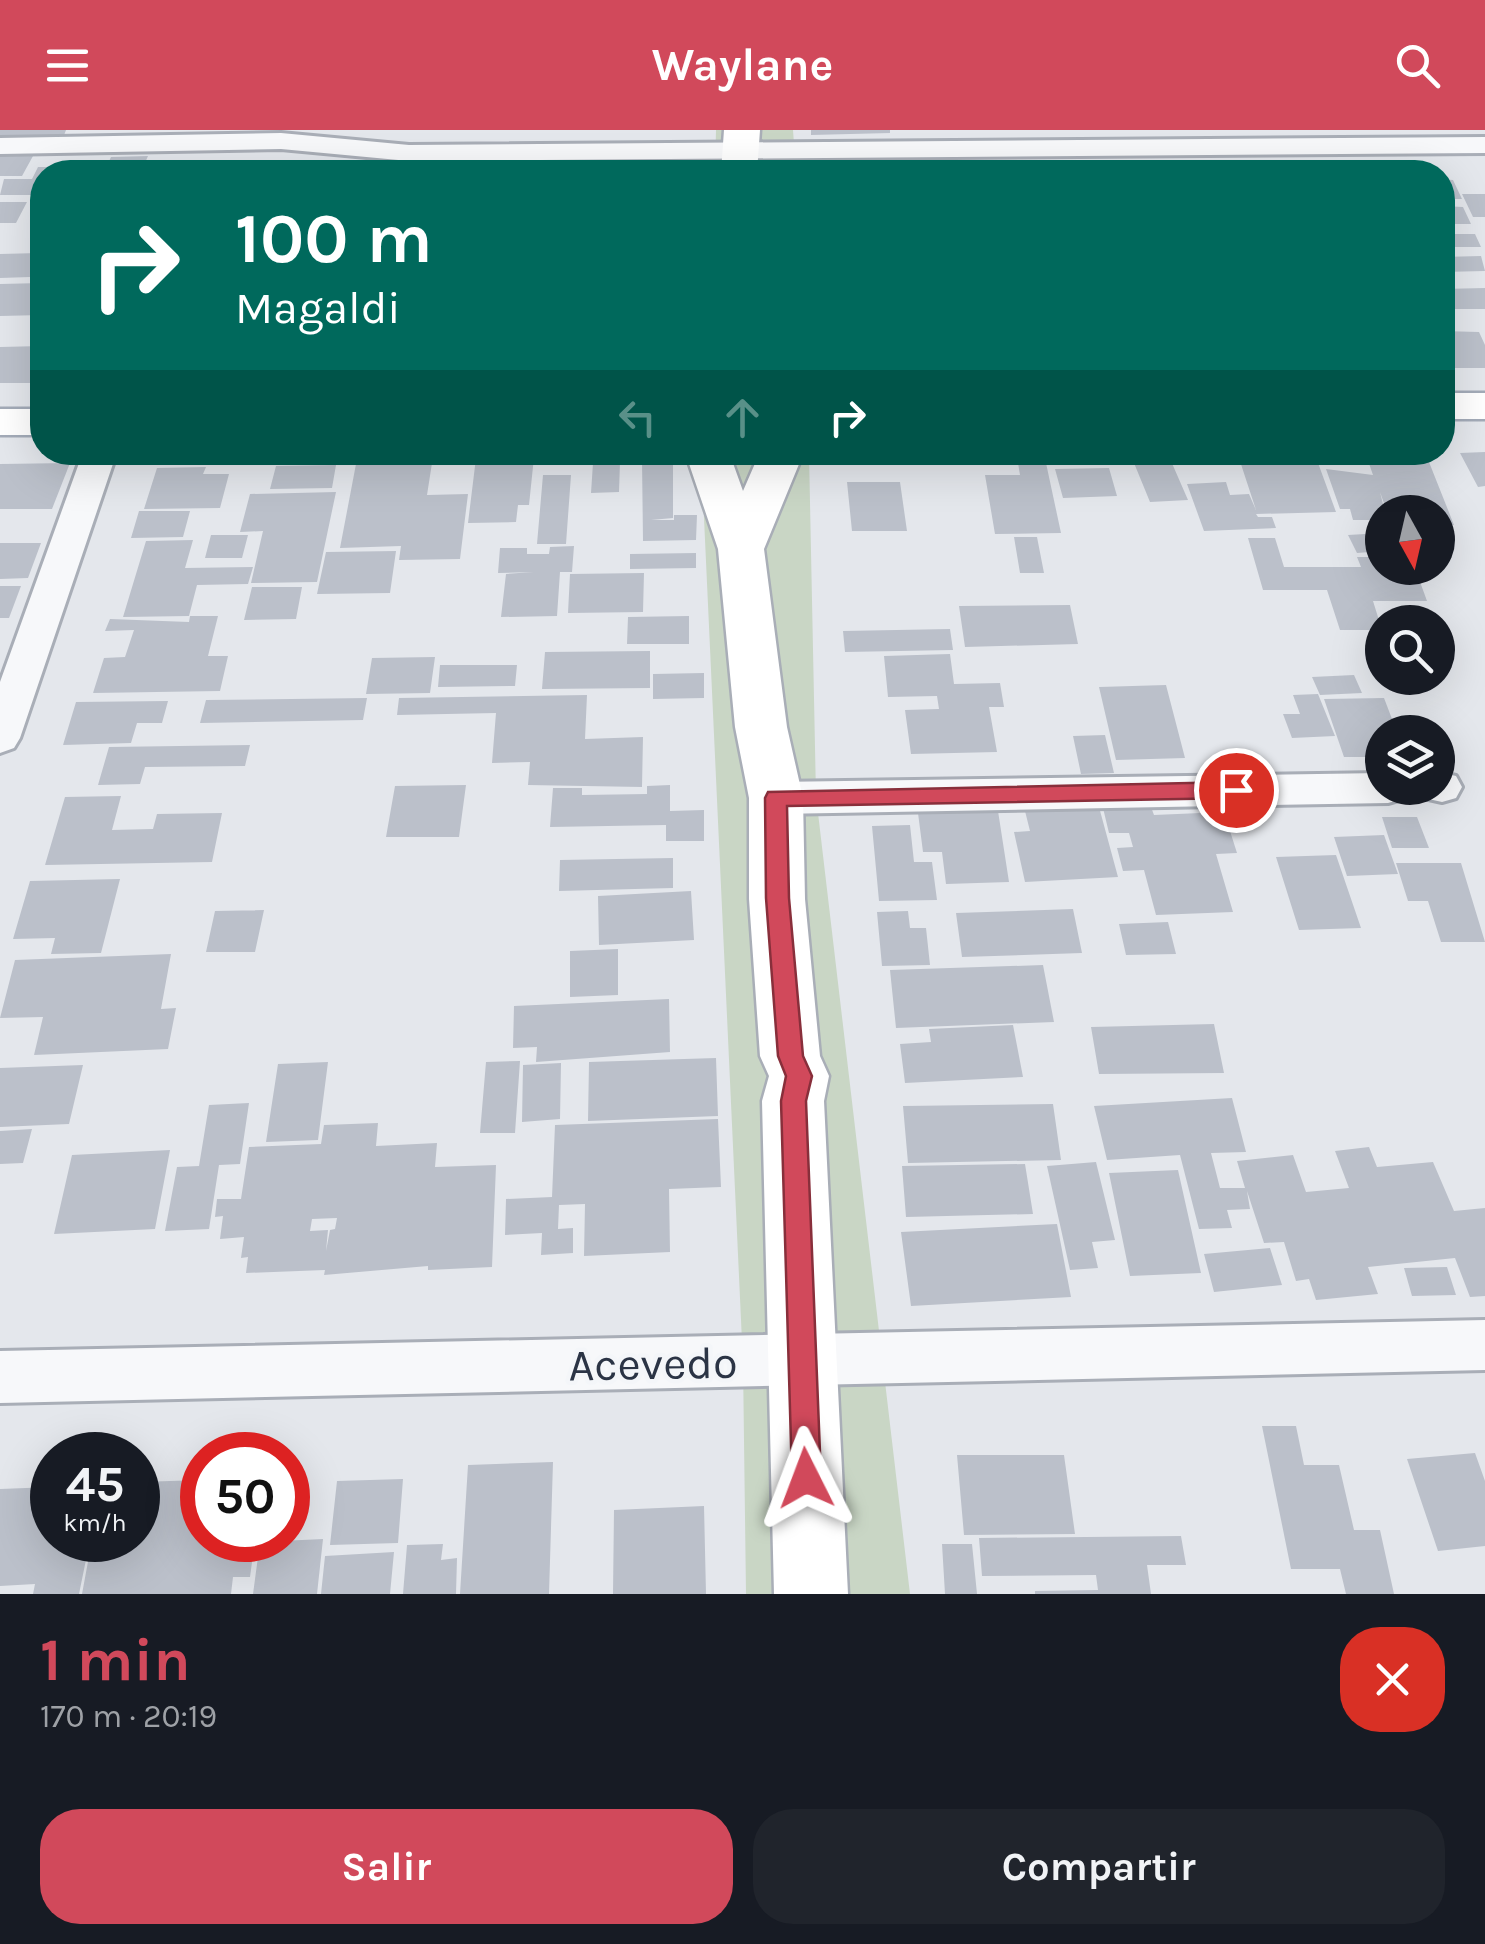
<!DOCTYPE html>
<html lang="es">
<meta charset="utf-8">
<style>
:root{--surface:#171b24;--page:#20242c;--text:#f1f3f6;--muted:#9ea1a6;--accent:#d1495b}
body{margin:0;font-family:Karla,sans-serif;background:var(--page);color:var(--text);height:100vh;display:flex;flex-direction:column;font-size:38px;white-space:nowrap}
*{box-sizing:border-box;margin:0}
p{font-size:32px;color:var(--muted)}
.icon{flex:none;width:55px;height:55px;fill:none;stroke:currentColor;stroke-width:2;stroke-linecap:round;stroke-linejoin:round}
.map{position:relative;height:1464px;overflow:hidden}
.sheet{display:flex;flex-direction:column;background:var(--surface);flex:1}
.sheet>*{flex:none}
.hud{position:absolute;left:30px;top:30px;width:1425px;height:305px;border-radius:40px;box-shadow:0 10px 40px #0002;background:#00695c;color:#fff;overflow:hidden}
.needle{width:65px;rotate:172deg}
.controls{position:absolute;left:1365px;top:365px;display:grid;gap:20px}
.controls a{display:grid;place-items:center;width:90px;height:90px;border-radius:50%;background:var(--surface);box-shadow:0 10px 40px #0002;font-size:50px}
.speed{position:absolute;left:30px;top:1302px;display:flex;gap:20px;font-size:50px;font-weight:700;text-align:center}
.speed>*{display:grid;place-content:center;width:130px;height:130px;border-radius:50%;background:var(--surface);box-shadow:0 10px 40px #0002;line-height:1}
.speed small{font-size:25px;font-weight:400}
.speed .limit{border:15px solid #d22;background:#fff;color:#111}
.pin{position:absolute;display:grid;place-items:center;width:85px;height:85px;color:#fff;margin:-42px;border:5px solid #fff;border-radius:50%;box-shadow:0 2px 10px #0007}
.me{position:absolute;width:110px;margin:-55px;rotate:357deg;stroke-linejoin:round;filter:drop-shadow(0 0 8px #0008)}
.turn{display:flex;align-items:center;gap:35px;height:210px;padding:0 40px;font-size:45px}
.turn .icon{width:130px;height:130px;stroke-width:2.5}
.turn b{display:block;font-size:70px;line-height:85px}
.lanes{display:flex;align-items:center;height:95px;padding:0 40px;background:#0003;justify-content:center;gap:50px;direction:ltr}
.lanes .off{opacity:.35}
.round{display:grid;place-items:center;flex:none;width:105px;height:105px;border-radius:40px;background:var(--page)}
.overview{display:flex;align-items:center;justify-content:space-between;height:170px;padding:0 40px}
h1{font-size:60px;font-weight:700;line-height:75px;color:var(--accent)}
.action{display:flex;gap:20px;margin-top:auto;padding:20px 40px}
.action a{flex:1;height:115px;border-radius:40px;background:var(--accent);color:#fff;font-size:40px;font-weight:700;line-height:115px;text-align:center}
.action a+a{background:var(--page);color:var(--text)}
header{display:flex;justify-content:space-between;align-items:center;height:130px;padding:0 40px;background:var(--accent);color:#fff;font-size:45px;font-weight:700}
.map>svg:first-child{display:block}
.green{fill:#c9d6c5}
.building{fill:#bbc0ca;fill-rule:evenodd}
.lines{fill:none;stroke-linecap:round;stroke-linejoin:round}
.minor-casing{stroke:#a9aeb7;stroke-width:6}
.secondary-casing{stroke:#a9aeb7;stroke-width:5}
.primary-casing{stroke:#a3abb8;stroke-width:5}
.minor{fill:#f7f8fa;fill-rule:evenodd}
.secondary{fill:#fff;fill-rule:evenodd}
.primary{fill:#fff;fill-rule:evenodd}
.route{fill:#d1495b;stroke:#882f3b;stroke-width:2.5}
.labels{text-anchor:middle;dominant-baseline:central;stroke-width:9;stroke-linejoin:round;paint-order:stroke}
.near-street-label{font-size:45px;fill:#2b3445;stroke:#f4f6f9}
</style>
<header><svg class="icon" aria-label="menu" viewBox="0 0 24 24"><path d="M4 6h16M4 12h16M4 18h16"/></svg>Waylane<svg class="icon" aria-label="search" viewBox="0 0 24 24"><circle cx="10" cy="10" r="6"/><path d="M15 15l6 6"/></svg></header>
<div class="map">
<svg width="1485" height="1464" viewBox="0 0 1485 1464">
<rect width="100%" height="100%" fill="#e4e7ec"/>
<!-- green -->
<path class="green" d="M716 0H793L796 42H715Z
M701 323H809L816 666 910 1464H746L743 1233Z"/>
<!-- building -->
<path class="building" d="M0 0H66L63 8H0Z
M811 0H890V3L811 5Z
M0 26H33L22 46H0Z
M148 26 141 42H104L111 27Z
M305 31 302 42H259L262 32Z
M38 37H71L68 42H42V65H0L4 49H32Z
M523 38 522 42H458V39Z
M1442 49 1453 50 1462 69H1442Z
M1462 64H1485V87H1473Z
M0 72H27L16 93H0Z
M1442 76 1463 77 1471 94H1449L1453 104H1475L1481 117H1442Z
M39 123 30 147 0 148V124Z
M1481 126 1485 141 1442 142V127Z
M42 153V185L0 186V154Z
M1485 158V179H1452L1442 163V159Z
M1442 201 1479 202 1485 215V238H1442Z
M42 216 38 231H42V242L38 253H0V217Z
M1237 322H1314L1336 382 1256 384 1258 387H1272L1276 398 1204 401 1187 354 1226 352 1230 365 1249 364 1256 380Z
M1365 322H1425L1454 395H1438V382H1387L1380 362 1385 382 1382 390H1353L1350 379H1340L1326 339 1373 345Z
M1485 322V356L1478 357 1460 323Z
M534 327 529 375H518L516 392 468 393 476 328Z
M673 328V388L651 390H674V385H697L696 410 643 411 642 329Z
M1171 331 1188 370 1150 372 1134 333Z
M620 332 619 362 591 363 593 333Z
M70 333 52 379H0V334Z
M432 333 427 365 468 364 460 429 399 430 401 416 340 418 356 334Z
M1018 333H1046L1061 403 995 404 985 345H1020Z
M336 335 332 358 270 359 276 336Z
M206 337 203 344H229L220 378 144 379 157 338Z
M1109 338 1117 366 1063 368 1055 339Z
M543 345H571L566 414H537Z
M847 352H900L907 401H852Z
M336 362 317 452 251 453 263 401 240 402 250 364Z
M139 381H190L183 407 131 408Z
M1382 403V421L1357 423 1348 405Z
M211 405H248L242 428H205Z
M1014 407H1037L1044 443H1020Z
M1248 408H1275L1284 437H1361L1357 427H1382V438H1415L1427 471H1373L1382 500H1340L1327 460H1263Z
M193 410 185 438 253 437 248 454 197 455 189 486 123 487 146 411Z
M0 413H41L28 448 0 449Z
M574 416 572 442H560L557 486 501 487 506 444 534 442 498 443 500 418H527V424H549L550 417Z
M396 421 390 463 317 464 326 422Z
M696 423V438L630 439V424Z
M644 443 643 482 568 483 570 444Z
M0 456H21L9 488H0Z
M252 457H302L296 489 244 490Z
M1070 475 1078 514 965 517 959 476Z
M190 486H218L208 526H228L220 561 93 563 104 528 125 527 134 500 105 501 110 489 189 492Z
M689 486V514H627L628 487Z
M950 499 953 520 845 522 843 501Z
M650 521V558L542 559 545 522Z
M950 524 954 554 1000 553 1004 577H989L997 622 911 624 905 580 939 579 937 566 888 567 884 526Z
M435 527 430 563 366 564 372 528Z
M440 535H517L515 556 438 557Z
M704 543V568L653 569V544Z
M1354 545 1362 563 1320 565 1312 547Z
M1166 555 1185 628 1116 630 1099 557Z
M1318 564 1335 606 1292 608 1283 584H1300L1293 565Z
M587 565 585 609 643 607 642 657 528 655 530 632 492 633 496 583 397 585 399 568Z
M367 568 363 590 200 593 206 570Z
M1384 568 1397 602H1382V627H1344L1324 569Z
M168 571 162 593H137L131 613 63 615 76 572Z
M1105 605 1114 643 1081 644 1073 606Z
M250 615 245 636 145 637 140 654 98 655 109 617Z
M466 655 459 707H386L395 656Z
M670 655V681L704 680V711H666V695L550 697 553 658H582V665L647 664V656Z
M121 666 112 700 153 699 157 684 222 683 212 732 45 735 65 667Z
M1099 677 1118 747 1025 752 1014 702 1030 701 1025 681Z
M1151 677 1154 685 1224 682 1237 723 1216 724 1233 782 1156 785 1144 740 1123 741 1117 718 1133 717 1129 703H1109L1103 678Z
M998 681 1009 752 946 754 942 722H923L918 683Z
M1382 687H1417L1429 718H1392Z
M910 695 914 732H932L937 770 879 771 872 696Z
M1384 705 1398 744 1347 746 1334 707Z
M1336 725 1361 798 1299 800 1276 727Z
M673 728V758L559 761 560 730Z
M1396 733H1461L1485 812H1441L1428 771H1408Z
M120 749 101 823 51 824 55 808 13 809 30 751Z
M691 761 694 810 599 815 598 766Z
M1073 779 1082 823 962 827 956 783Z
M264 780 255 822H206L215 781Z
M908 781 910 798H926L930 835 882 836 877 782Z
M1168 792 1176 824 1126 825 1119 794Z
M618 819V865L570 867V821Z
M171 824 161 879 176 878 168 919 34 925 43 887 0 888 15 830Z
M1043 835 1054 892 896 898 890 840Z
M669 869 670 922 536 932 537 917 513 918 514 876Z
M1214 894 1224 943 1099 944 1091 897Z
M1013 895 1023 947 905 953 900 914 931 912 929 899Z
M716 928 718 986 588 991 589 932Z
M520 931 515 1003H480L486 932Z
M328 932 318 1010 266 1012 278 934Z
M561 933 560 989 522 992 523 935Z
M83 935 69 994 0 997V938Z
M1232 968 1246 1022 1211 1023 1220 1058H1245L1237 1031 1293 1025 1306 1062 1349 1058 1335 1021 1369 1017 1377 1037 1433 1032 1454 1081 1485 1078V1166L1470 1167 1455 1128 1368 1137 1378 1164 1316 1170 1309 1149 1296 1151 1284 1112 1264 1113 1247 1061 1250 1079 1227 1080 1232 1098 1199 1099 1180 1025 1107 1030 1094 976Z
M249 973 240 1034 219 1035 209 1099 165 1101 177 1037 199 1036 209 975Z
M1053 974 1061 1030 908 1033 903 976Z
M718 989 721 1057 669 1059 670 1122 584 1126 585 1074 559 1075 558 1099 573 1098V1123L541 1125 542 1103 505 1105 506 1069 552 1067 555 995Z
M378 993 376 1016 437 1013 435 1037 496 1035 492 1137 428 1140V1136L324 1145 325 1140 246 1143 248 1127 241 1128 244 1107 220 1109 223 1086 215 1087 217 1069H241L249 1017 321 1014 324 995ZM337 1088 335 1099 330 1100 326 1121 328 1100 310 1101 312 1089Z
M32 999 23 1033 0 1034V1001Z
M170 1020 155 1099 54 1104 72 1025Z
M1096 1032 1115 1110 1092 1112 1098 1138 1070 1140 1047 1036Z
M1025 1034 1033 1084 906 1087 902 1036Z
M1178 1040 1201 1143 1130 1146 1109 1043Z
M1057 1094 1071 1167 911 1176 901 1102Z
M1270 1118 1282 1155 1214 1162 1204 1124Z
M1447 1137 1456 1165 1412 1166 1404 1138Z
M1262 1296H1296L1304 1335H1339L1354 1400H1380L1394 1464H1346L1340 1439H1291Z
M1475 1323 1485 1351V1416L1438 1421 1407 1329Z
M957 1325H1064L1075 1404 964 1405Z
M553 1332 549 1464H460L468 1335Z
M403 1349 398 1413 330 1415 337 1351Z
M202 1350V1410H255L250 1447H233L231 1464H82L92 1410H138V1352Z
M52 1357V1410H90L79 1464H33L35 1454 0 1456V1359Z
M704 1376 706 1464H613L614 1380Z
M1181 1406 1186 1435H1147L1151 1464H1035V1461L1098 1460 1096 1445 982 1446 979 1408Z
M323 1409 317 1464H253L260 1412Z
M443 1414 441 1430 457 1428 456 1464H403L407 1415Z
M942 1414H972L977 1464H945Z
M394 1422 390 1464H321L325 1426Z"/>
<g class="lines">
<defs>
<path id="minor" d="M281 3 409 15 1485 7V23L409 31 281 19 0 24V8Z
M83 322H117L20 608 14 618 0 623V552Z
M1438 642 1456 646 1462 657 1456 668 1442 672 1424 668 1418 658H1438Z
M1382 643V658H1408L1402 669 1388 673 776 684 761 679 755 668 761 657 776 652Z
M1485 1190V1240L0 1273V1221Z"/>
<path id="secondary" d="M724 0H760L757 42H721Z
M685 322H729L743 361 760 322H804L764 419 787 597 803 668 805 769 820 926 829 946 824 971 848 1464H774L762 971 769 946 760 926 749 769V668L735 597 718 419Z"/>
<path id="primary" d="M1442 263H1485V289H1442Z
M0 279H42V305H0Z"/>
</defs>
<!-- minor casing -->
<use href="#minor" class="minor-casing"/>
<!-- secondary casing -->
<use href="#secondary" class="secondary-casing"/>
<!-- primary casing -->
<use href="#primary" class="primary-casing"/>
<!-- minor -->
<use href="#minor" class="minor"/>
<!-- secondary -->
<use href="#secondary" class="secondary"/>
<!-- primary -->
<use href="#primary" class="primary"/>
</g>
<!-- route -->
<path class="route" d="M1236 652 1247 660 1236 668 787 676 789 768 803 926 812 946 806 971 821 1348 817 1358 806 1363 796 1358 792 1348 781 971 786 946 778 926 766 768 765 668 768 662Z"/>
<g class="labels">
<!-- near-street labels -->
<g class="near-street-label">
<text transform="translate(653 1234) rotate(-1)">Acevedo</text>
</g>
</g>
</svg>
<div class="controls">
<a><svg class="needle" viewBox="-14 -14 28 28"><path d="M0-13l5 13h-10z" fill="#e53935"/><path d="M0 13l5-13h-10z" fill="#9ea1a6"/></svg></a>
<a><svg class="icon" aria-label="search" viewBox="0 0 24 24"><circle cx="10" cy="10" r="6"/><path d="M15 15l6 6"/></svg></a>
<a><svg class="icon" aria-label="layers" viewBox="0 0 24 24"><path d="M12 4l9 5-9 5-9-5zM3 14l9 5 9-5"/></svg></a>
</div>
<div class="speed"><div>45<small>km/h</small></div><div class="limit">50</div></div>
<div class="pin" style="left:1236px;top:660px;background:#d93025"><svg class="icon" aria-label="arrive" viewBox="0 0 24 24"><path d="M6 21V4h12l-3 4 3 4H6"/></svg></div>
<svg class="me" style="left:806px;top:1348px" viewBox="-20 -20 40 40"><path d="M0-17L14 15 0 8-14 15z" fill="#d1495b" stroke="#fff" stroke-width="4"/></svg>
<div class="hud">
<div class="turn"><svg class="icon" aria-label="right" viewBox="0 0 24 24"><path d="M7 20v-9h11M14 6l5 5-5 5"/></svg><div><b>100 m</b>Magaldi</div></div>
<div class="lanes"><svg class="icon off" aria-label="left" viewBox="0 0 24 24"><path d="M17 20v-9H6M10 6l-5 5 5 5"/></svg><svg class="icon off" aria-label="ahead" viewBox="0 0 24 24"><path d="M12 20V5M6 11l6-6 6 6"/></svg><svg class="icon" aria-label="right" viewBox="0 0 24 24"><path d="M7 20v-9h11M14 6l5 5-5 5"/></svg></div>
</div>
</div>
<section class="sheet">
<div class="overview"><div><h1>1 min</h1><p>170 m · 20:19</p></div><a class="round" style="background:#d93025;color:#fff"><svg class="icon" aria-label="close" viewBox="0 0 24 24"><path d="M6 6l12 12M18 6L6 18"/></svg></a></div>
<div class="action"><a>Salir</a><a>Compartir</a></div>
</section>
